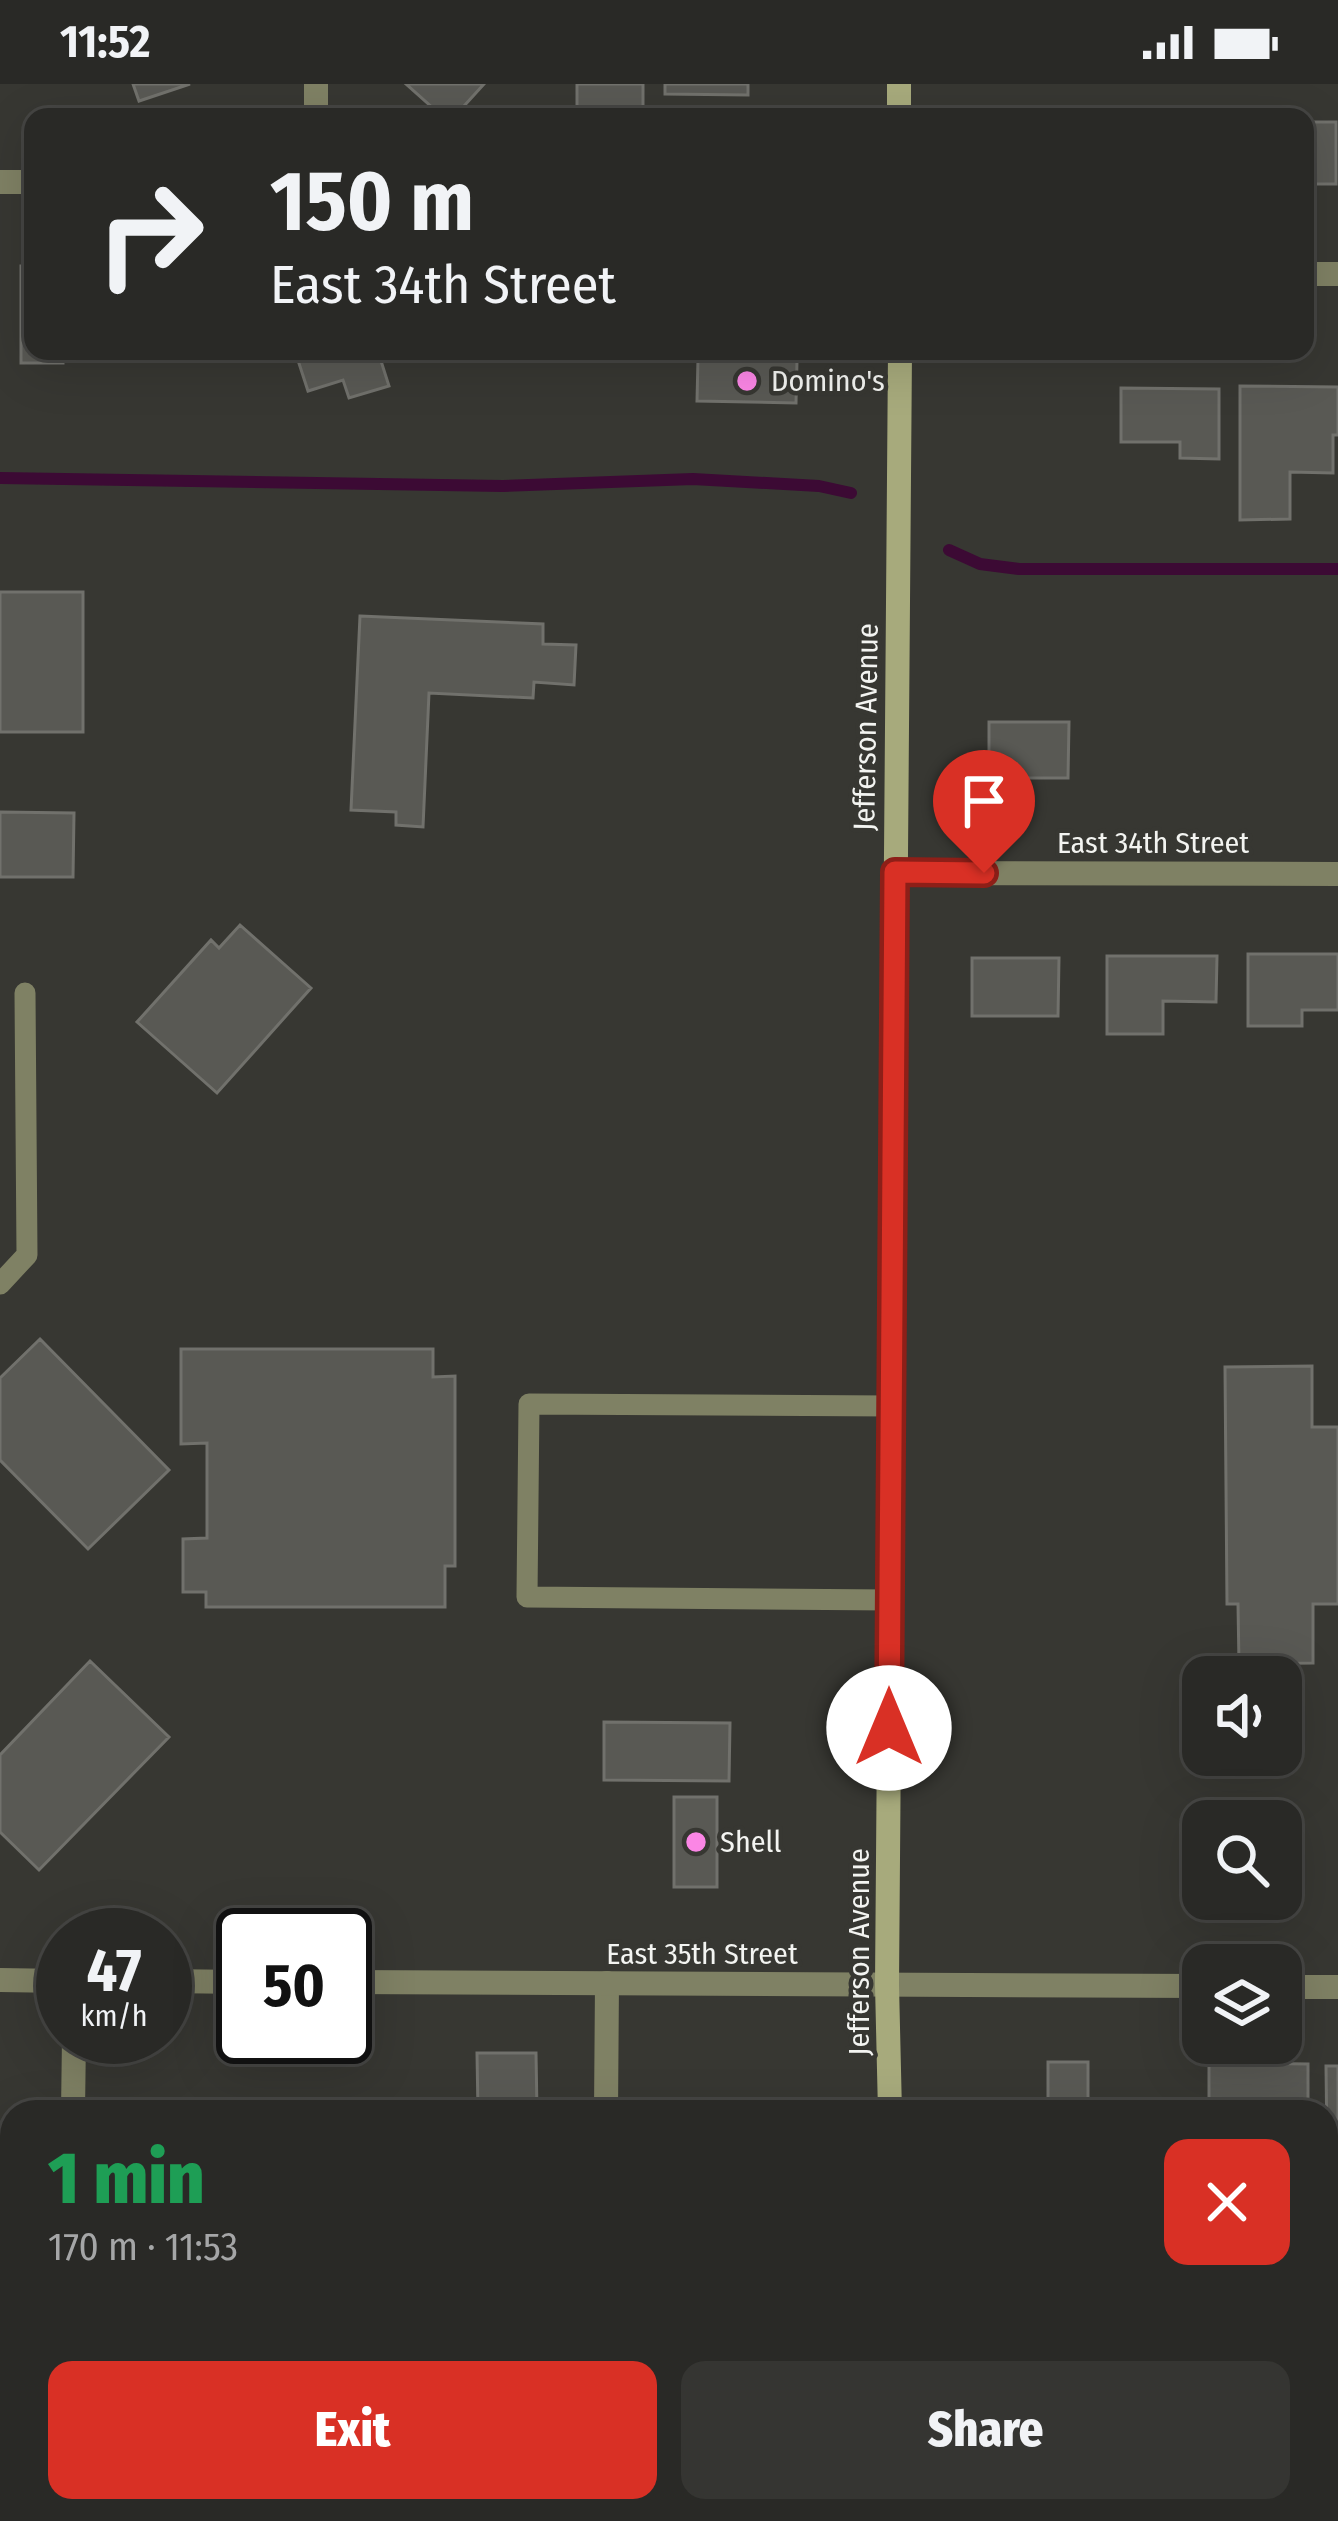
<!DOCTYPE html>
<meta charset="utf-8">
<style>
:root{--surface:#292926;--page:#353532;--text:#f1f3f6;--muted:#a5a6a7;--line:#454543;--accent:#d93025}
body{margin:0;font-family:"Fira Sans Condensed",sans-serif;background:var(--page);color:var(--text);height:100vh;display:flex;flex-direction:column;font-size:45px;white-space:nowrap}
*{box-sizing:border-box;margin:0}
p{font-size:39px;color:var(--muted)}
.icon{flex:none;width:66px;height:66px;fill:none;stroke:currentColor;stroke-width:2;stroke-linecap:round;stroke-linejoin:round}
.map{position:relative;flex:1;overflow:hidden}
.sheet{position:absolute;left:0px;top:2016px;width:1338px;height:423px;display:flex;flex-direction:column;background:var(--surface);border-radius:36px 36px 0 0;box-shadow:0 12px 48px #0002,0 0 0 3px var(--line)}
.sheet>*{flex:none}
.hud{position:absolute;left:24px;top:24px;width:1290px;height:252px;border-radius:24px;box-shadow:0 12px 48px #0002,0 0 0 3px var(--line);background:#292926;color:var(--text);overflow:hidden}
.tools{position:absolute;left:1182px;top:1572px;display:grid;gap:24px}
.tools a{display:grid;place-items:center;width:120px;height:120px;border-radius:24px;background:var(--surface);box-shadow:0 12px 48px #0002,0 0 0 3px var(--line);font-size:60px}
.speed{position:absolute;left:36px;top:1824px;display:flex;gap:24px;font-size:60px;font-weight:700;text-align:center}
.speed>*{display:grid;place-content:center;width:156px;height:156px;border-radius:50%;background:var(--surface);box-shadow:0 12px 48px #0002,0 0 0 3px var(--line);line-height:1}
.speed small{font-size:30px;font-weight:400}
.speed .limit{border:6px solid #111;border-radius:18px;background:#fff;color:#111}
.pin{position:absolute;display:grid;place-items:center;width:102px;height:102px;color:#fff;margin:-123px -51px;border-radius:50% 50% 50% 0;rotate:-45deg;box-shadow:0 0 12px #0007}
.pin .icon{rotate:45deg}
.me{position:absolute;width:132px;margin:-66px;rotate:0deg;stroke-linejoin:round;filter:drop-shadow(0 0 9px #0008)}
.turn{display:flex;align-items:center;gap:42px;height:252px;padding:0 48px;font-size:54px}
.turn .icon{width:156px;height:156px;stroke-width:2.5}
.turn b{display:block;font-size:84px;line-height:102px}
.round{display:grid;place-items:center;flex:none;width:126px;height:126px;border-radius:24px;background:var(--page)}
.summary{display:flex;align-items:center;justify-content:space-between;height:204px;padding:0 48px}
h1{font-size:72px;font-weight:800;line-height:90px;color:#1e9e55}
.button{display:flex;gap:24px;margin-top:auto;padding:24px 48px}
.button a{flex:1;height:138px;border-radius:24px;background:var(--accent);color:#fff;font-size:48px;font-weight:800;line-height:138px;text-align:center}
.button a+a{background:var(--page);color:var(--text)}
.status{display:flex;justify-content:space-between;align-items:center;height:84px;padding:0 60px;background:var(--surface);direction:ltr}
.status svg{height:33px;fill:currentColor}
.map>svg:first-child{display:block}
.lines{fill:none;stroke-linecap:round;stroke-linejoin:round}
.stream{stroke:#3c0a34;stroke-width:12}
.building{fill:#595954;stroke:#71716c;stroke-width:3}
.service{stroke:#7f8164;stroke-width:21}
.minor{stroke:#7f8164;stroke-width:24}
.tertiary{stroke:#7f8164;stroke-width:24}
.secondary{stroke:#a7aa7c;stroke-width:24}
.route-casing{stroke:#8d1f18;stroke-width:30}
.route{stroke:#d93025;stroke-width:21}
.poi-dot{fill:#fb86e5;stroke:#373732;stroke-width:4.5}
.labels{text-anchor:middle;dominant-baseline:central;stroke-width:9;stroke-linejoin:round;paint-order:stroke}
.poi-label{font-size:30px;fill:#f3f4f1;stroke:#373732;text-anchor:start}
.street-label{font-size:30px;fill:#f3f4f1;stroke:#373732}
</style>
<div class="status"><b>11:52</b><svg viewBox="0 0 49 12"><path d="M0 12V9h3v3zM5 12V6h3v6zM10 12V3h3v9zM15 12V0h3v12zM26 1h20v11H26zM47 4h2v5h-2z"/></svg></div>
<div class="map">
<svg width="1338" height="2437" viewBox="0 0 1338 2437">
<rect width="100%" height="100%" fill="#373732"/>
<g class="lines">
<!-- stream -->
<path class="stream" d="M0 394 503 402 693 395 819 402 851 409
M949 466 980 480 1019 485H1338"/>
</g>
<!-- building -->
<path class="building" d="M133 0H190L139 17Z
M406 0H484L454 33H443Z
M577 0H643V28H577Z
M665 0H748V11L665 10Z
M1305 38H1336V100H1305Z
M21 182H33V267H63V279H21Z
M295 267H413L381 277 389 302 349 314 343 296 308 307Z
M698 275 797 277 796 319 697 317Z
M1240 302 1338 303V351H1333V389L1290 388V435L1240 436Z
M1121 304 1219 305V375L1180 374V358H1121Z
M0 508H83V648H0Z
M360 532 543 540V560L576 561 574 601 534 598 533 614 429 609 423 743 396 741V728L351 726Z
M989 638H1069L1068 694H989Z
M0 728 74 729 73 793H0Z
M240 841 311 904 217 1009 137 938 211 856 219 864Z
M1248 870H1338V926H1302V942H1248Z
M1107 872H1217L1216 918 1163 917V950H1107Z
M972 874H1059L1058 932H972Z
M40 1255 169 1386 88 1465 0 1376V1294Z
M181 1265H433V1293L455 1292V1482H445V1523H206V1508H183V1455L207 1454V1359L181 1360Z
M1312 1282V1343H1338V1520H1313V1579L1239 1580 1238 1520H1227L1225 1283Z
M90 1577 169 1653 39 1786 0 1748V1671Z
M604 1638 730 1639 729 1697 604 1696Z
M674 1713H717V1803H674Z
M477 1969H536L537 2028H478Z
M1048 1978H1088V2017H1142V2028H1048Z
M1209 1979 1308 1980V2028H1209Z
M1326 1982H1338V2061H1327Z
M663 2024H834V2028H663Z
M1326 2313H1338V2405H1326Z
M140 2427H196V2437H140Z
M475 2427H533V2437H476Z
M688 2427H766V2437H688Z"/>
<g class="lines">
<!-- service -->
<path class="service" d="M0 1200 27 1171 25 909
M890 1516 527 1513 529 1320 892 1322"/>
<!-- minor -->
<path class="minor" d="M316 0V33
M0 98H33
M1305 190H1338
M895 789 1338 790
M73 2028 74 1953
M606 2028 607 1899
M71 2437V2427
M604 2437V2427"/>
<!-- tertiary -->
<path class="tertiary" d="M0 1896 63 1897
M165 1897 243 1898
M345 1898 1203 1902
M1281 1903H1338"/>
<!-- secondary -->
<path class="secondary" d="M899 0V33
M890 2028 887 1901 900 267
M897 2427V2437"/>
</g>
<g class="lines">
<defs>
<path id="route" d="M889 1644 895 788 984 789"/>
</defs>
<!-- route casing -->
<use href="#route" class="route-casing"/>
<!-- route -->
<use href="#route" class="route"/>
</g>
<!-- markers -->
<g class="poi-dot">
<circle cx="747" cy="297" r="12"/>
<circle cx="696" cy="1758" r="12"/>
</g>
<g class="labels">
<!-- poi labels -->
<g class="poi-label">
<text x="771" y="297">Domino's</text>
<text x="720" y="1758">Shell</text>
</g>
<!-- street labels -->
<g class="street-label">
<text transform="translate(866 643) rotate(-89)">Jefferson Avenue</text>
<text x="1153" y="759">East 34th Street</text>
<text transform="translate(859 1868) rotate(-90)">Jefferson Avenue</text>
<text x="702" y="1870">East 35th Street</text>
</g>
</g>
</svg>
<div class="tools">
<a><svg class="icon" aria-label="sound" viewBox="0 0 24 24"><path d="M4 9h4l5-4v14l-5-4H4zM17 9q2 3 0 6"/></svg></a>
<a><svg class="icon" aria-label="search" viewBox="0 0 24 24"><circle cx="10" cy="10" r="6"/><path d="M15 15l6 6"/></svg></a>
<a><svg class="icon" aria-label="layers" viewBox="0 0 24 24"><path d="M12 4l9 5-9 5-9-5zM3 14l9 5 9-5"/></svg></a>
</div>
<div class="speed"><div>47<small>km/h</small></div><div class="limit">50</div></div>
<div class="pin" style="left:984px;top:789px;background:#d93025"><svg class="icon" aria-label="arrive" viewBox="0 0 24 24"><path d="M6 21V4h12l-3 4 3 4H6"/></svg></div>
<svg class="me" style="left:889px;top:1644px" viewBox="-20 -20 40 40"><circle r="19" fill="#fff"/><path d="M0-13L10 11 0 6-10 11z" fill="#d93025"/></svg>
<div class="hud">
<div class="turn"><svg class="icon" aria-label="right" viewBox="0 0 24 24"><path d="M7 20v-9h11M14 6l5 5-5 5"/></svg><div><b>150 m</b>East 34th Street</div></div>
</div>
<section class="sheet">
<div class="summary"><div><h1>1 min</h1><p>170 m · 11:53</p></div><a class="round" style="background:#d93025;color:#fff"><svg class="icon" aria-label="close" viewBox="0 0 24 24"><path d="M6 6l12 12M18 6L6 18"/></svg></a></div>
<div class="button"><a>Exit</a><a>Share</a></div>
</section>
</div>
